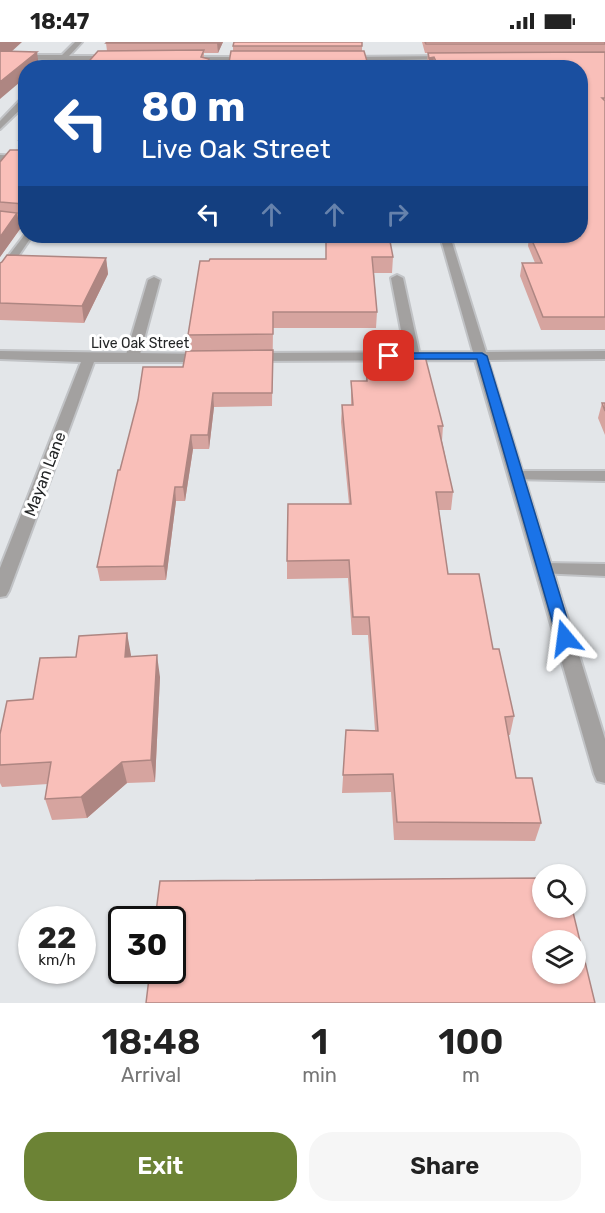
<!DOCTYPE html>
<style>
:root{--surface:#fff;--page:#f6f6f6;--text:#222;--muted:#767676;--accent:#6c8335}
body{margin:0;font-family:Rubik,sans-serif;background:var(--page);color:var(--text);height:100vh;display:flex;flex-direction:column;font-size:22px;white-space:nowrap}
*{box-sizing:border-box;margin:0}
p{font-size:20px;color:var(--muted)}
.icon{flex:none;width:33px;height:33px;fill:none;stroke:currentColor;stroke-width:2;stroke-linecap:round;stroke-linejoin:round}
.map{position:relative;height:961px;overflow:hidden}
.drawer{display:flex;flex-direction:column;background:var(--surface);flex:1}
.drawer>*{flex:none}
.banner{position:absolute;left:18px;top:18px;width:570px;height:183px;border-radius:24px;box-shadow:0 2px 4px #0004;background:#1a4fa0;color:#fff;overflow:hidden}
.controls{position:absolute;left:532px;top:822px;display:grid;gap:12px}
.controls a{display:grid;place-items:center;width:54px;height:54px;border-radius:50%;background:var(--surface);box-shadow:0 2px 4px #0004;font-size:30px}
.speed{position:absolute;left:18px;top:864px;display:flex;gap:12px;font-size:30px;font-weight:700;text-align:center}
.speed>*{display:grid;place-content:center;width:78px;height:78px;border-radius:50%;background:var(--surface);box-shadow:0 2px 4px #0004;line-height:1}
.speed small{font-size:15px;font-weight:400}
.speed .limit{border:3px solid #111;border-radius:9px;background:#fff;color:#111}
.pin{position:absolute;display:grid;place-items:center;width:51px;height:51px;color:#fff;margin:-26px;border-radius:12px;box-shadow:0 3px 9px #0006}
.me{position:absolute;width:66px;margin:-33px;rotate:344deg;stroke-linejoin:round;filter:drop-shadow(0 0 4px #0008)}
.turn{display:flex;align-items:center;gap:21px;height:126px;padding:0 24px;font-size:27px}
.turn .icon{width:78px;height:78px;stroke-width:2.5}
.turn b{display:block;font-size:42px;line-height:51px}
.lanes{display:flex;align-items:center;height:57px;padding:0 24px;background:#0003;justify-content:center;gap:30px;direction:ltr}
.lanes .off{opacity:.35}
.eta{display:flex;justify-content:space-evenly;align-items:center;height:102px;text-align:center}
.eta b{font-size:36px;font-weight:600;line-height:42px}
.button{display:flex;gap:12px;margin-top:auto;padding:12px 24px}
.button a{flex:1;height:69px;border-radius:24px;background:var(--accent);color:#fff;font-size:24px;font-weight:600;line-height:69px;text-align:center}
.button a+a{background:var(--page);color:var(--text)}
.status{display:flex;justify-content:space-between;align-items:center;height:42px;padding:0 30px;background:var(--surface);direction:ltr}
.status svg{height:16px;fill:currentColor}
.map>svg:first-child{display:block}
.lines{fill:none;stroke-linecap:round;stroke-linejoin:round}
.service-casing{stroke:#c1c3c6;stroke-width:4}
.minor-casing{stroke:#c1c3c6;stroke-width:4}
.service{fill:#a3a1a0;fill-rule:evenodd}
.minor{fill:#a3a1a0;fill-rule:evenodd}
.wall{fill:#d6a49f}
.shaded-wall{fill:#ae8682}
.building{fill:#f9bfb9;stroke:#ae8682;stroke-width:1.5;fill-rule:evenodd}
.route{fill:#1a73e8;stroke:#114b97;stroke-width:1.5}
.labels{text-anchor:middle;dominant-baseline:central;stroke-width:6;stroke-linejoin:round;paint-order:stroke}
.far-street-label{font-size:14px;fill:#242627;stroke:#fff}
.street-label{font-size:16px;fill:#242627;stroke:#fff}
</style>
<div class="status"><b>18:47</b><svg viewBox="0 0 49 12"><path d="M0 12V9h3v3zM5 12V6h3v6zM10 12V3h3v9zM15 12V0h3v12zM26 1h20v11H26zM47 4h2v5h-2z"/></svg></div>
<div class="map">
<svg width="605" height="961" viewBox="0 0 605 961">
<rect width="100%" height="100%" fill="#e3e6e9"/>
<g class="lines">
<defs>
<path id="service" d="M0 176 26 179V185L0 182Z
M26 191V194H32L4 235 0 236V225Z
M397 233 403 236 420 314 413 318 406 314 391 236Z
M154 235 160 238 139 316 132 320 127 319 125 316 148 238Z
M517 429H605V439L512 437 509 434 512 431Z
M545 521 605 522V534L539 531 536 527 539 523Z"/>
<path id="minor" d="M75 0H82L69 14H113L117 16 113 18H65L59 22 55 20 57 18 0 17V13H62Z
M449 14 451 17 346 19 342 17 346 15Z
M187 15H251L255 17 251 19 185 18Z
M23 55H26V62L0 87V79Z
M0 113 26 114V120L0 119Z
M440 194H450L486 310 605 309V317L488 318 605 697V741L597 739 594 732 475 318 250 319 243 315 250 311 473 310Z
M0 309 206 312 213 316 206 320H94L9 549 6 554 0 555V526L81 320 0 317Z"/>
</defs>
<!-- service casing -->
<use href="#service" class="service-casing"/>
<!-- minor casing -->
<use href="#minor" class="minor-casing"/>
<!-- service -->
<use href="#service" class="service"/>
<!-- minor -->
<use href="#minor" class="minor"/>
</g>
<!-- wall -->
<path class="wall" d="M107 0H223L218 11H204V16L209 17V26H83L107 9 106 1Z
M422 0H605V288H541L520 234 522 221H535L528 204 529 194H580V26H434L433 24 429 25 427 20 428 11H425Z
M233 4H362V9H233Z
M26 91V177L18 176 20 187 0 215V120L21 108 19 98Z
M326 194 393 215 392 231H374L377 270 376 286H273L272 364 214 365 209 407H193L185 459H176L166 538 100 539 97 525 120 428 183 325 189 309 188 293 209 219 326 217Z
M106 216 108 232 84 281 0 278V221Z
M366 314 443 384 442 399 453 450 451 468H439L448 532 493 607 514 674 510 693H508L516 736 541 781 535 799 394 798 391 750 342 751 346 688H375L368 593H352L348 536 287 537V519L349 462 341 380 342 363H351V339H366Z
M602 361H605V393L598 376Z
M127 591 130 615 160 635 155 740 127 741 87 776 52 778 45 757 48 742 2 745 0 741V692L33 657 76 615Z"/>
<!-- shaded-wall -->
<path class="shaded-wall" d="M0 0H22L10 11H0Z
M218 0H223L218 11 217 1Z
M37 10 39 24 37 26H26V35L0 57V40Z
M434 15 433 24 429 25V16Z
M209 17V26H204Z
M17 171 20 187 0 215V195Z
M106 216 108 232 84 281 82 264Z
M213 351 214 365 209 407 208 393Z
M191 393 193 407 185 459 183 445Z
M175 445 176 459 166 538 164 524Z
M127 591 131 613 129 637 125 615Z
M157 613 160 635 155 740 151 718Z
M122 720 127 741 87 776 81 755Z"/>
<!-- building -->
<path class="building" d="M107 0H218L217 1H106Z
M234 0H362V4H233Z
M425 0H605V2H426Z
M204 8 201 15 209 17 204 26H83L98 9Z
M0 9 37 10 0 40Z
M231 9H364L369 26H228Z
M605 10V56H602L605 59V275H543L522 221H542L530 194H580V26H439L434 15 429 16 428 11Z
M26 91V160L24 162 0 160V120L10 108H25V99L19 98Z
M0 169 17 171 0 195Z
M326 194H389L393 215H372L377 270H273V292L188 293 200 219H209L210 217H326Z
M7 213 106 216 82 264 0 261V221L2 220Z
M273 308 272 351H213L208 393H191L183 445H175L164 524 97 525 118 428H120L138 358 143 325H183L186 309Z
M366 314H425L443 384H438L453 450H436L448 532H479L493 607H499L514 674 505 675 516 736H532L541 781 397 780 393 732 343 733 346 688 378 689 369 575H353L349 518 287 519 288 462H351L342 363H353L351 339H367Z
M602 361H605V369Z
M127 591 125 615 157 613 151 718 122 720 81 755 45 757 51 720 0 723V692L7 659 33 657 40 616 76 615 79 594Z
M543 836V866H572L595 961H146L150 928H172V878H155L160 839ZM543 898H576V932H543Z"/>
<!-- route -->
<path class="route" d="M389 311H482L487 314 573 596 570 600H559L557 596 477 317H385V312Z"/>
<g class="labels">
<!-- far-street labels -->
<g class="far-street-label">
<text x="140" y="301">Live Oak Street</text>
</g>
<!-- street labels -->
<g class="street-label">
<text transform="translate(45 432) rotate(-69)">Mayan Lane</text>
</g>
</g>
</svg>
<div class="controls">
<a><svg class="icon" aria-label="search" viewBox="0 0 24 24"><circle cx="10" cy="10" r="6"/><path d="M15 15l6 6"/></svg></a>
<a><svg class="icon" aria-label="layers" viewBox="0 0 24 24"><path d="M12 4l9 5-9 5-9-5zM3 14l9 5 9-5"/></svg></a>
</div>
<div class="speed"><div>22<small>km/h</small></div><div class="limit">30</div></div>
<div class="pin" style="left:389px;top:314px;background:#d93025"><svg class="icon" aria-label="arrive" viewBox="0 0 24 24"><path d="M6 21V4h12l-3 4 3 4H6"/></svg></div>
<svg class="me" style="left:565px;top:596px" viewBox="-20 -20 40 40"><path d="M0-17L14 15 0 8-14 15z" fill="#1a73e8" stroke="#fff" stroke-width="4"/></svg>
<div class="banner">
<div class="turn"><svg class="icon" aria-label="left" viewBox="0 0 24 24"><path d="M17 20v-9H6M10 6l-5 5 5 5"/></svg><div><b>80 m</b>Live Oak Street</div></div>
<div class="lanes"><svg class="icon" aria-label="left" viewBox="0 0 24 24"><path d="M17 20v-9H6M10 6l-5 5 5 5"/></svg><svg class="icon off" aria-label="ahead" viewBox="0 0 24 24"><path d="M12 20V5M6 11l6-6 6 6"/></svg><svg class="icon off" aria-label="ahead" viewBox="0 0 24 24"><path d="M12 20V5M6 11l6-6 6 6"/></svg><svg class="icon off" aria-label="right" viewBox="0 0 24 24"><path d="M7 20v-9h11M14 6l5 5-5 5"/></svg></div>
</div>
</div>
<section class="drawer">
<div class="eta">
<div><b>18:48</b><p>Arrival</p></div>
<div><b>1</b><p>min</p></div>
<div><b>100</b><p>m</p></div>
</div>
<div class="button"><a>Exit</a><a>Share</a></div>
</section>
